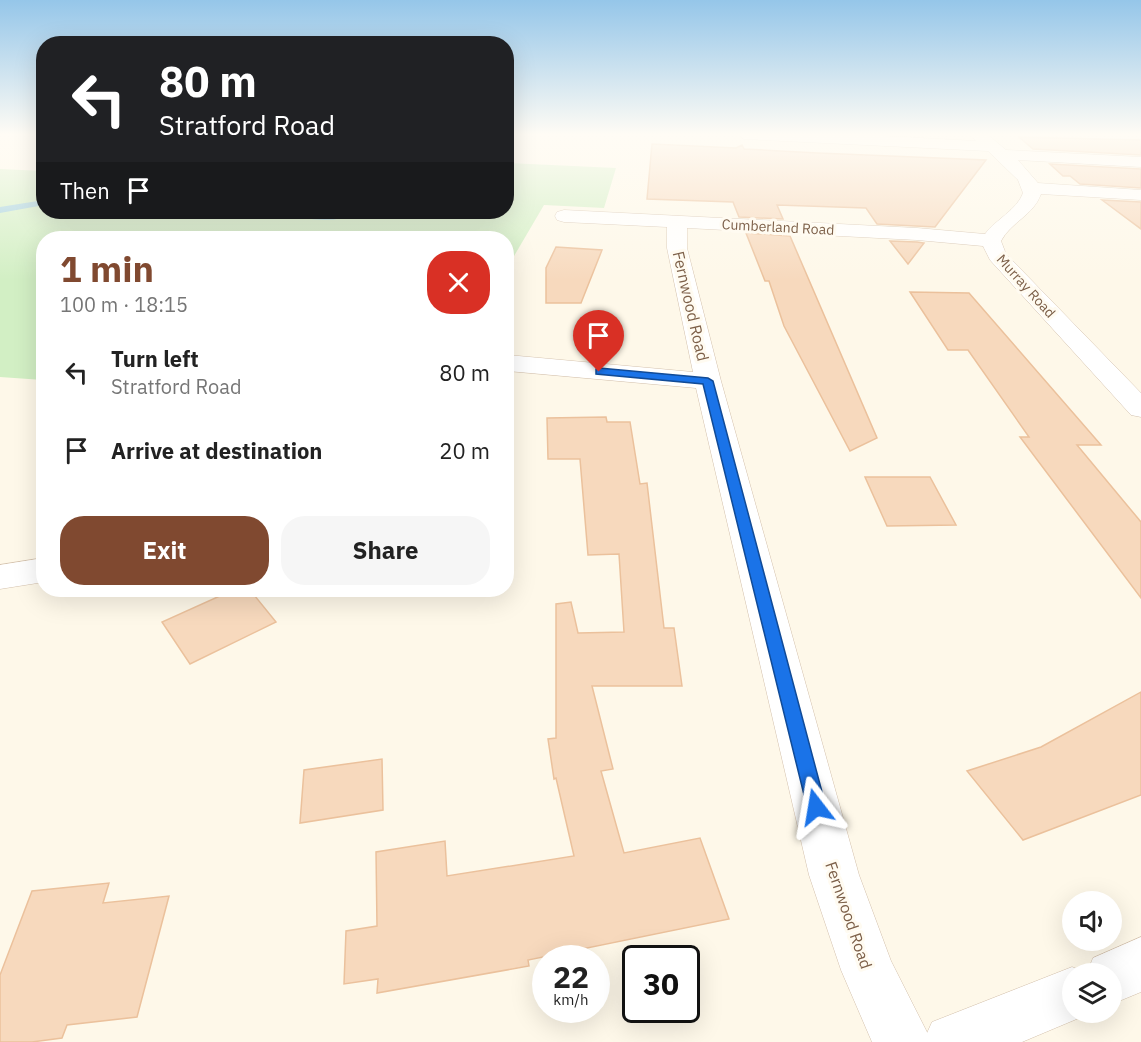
<!DOCTYPE html>
<meta charset="utf-8">
<style>
:root{--surface:#fff;--page:#f6f6f6;--text:#222;--muted:#767676;--accent:#804930}
body{margin:0;font-family:"IBM Plex Sans",sans-serif;background:var(--page);color:var(--text);height:100vh;display:flex;flex-direction:column;font-size:22px;white-space:nowrap}
*{box-sizing:border-box;margin:0}
p{font-size:20px;color:var(--muted)}
.icon{flex:none;width:33px;height:33px;fill:none;stroke:currentColor;stroke-width:2;stroke-linecap:round;stroke-linejoin:round}
.map{position:relative;flex:1;overflow:hidden}
.sheet{position:absolute;left:36px;top:231px;width:478px;height:366px;display:flex;flex-direction:column;background:var(--surface);border-radius:24px;box-shadow:0 6px 24px #0002}
.sheet>*{flex:none}
.guide{position:absolute;left:36px;top:36px;width:478px;height:183px;border-radius:24px;box-shadow:0 6px 24px #0002;background:#202124;color:#fff;overflow:hidden}
.controls{position:absolute;left:1062px;top:891px;display:grid;gap:12px}
.controls a{display:grid;place-items:center;width:60px;height:60px;border-radius:50%;background:var(--surface);box-shadow:0 6px 24px #0002;font-size:30px}
.speed{position:absolute;left:532px;top:945px;display:flex;gap:12px;font-size:30px;font-weight:700;text-align:center}
.speed>*{display:grid;place-content:center;width:78px;height:78px;border-radius:50%;background:var(--surface);box-shadow:0 6px 24px #0002;line-height:1}
.speed small{font-size:15px;font-weight:400}
.speed .limit{border:3px solid #111;border-radius:9px;background:#fff;color:#111}
.pin{position:absolute;display:grid;place-items:center;width:51px;height:51px;color:#fff;margin:-62px -26px;border-radius:50% 50% 50% 0;rotate:-45deg;box-shadow:0 0 6px #0007}
.pin .icon{rotate:45deg}
.me{position:absolute;width:66px;margin:-33px;rotate:346deg;stroke-linejoin:round;filter:drop-shadow(0 0 4px #0008)}
.turn{display:flex;align-items:center;gap:21px;height:126px;padding:0 24px;font-size:27px}
.turn .icon{width:78px;height:78px;stroke-width:2.5}
.turn b{display:block;font-size:42px;line-height:51px}
.then{display:flex;align-items:center;height:57px;padding:0 24px;background:#0003;gap:12px;font-size:22px}
.round{display:grid;place-items:center;flex:none;width:63px;height:63px;border-radius:24px;background:var(--page)}
.overview{display:flex;align-items:center;justify-content:space-between;height:102px;padding:0 24px}
h1{font-size:36px;font-weight:700;line-height:45px;color:var(--accent)}
.button{display:flex;gap:12px;margin-top:auto;padding:12px 24px}
.button a{flex:1;height:69px;border-radius:24px;background:var(--accent);color:#fff;font-size:24px;font-weight:700;line-height:69px;text-align:center}
.button a+a{background:var(--page);color:var(--text)}
ul{padding:0;list-style:none}
li{display:flex;align-items:center;gap:18px;height:78px;padding:0 24px}
li div{flex:1}
li b{display:block;font-size:22px}
li em{font-style:normal}
.map>svg:first-child{display:block}
.green{fill:#d2efc4}
.water{fill:#bae0eb;stroke:#9fcfde;stroke-width:1.5}
.lines{fill:none;stroke-linecap:round;stroke-linejoin:round}
.stream{fill:#9fcfde;fill-rule:evenodd}
.building{fill:#f7d9bd;stroke:#ebc19c;stroke-width:1.5}
.minor-casing{stroke:#d3c0ac;stroke-width:1}
.tertiary-casing{stroke:#d3c0ac;stroke-width:1}
.minor{fill:#fff;fill-rule:evenodd}
.tertiary{fill:#fff;fill-rule:evenodd}
.route{fill:#1a73e8;stroke:#114b97;stroke-width:1.5}
.labels{text-anchor:middle;dominant-baseline:central;stroke-width:6;stroke-linejoin:round;paint-order:stroke}
.far-street-label{font-size:14px;fill:#7c5f48;stroke:#fffbf1}
.street-label{font-size:16px;fill:#7c5f48;stroke:#fffbf1}
</style>
<div class="map">
<svg width="1141" height="1042" viewBox="0 0 1141 1042">
<rect width="100%" height="100%" fill="#fef8e9"/>
<!-- green -->
<path class="green" d="M507 163 616 168 604 208 544 205 507 268V238H44L43 380 0 377V169L43 171 44 212H507Z"/>
<!-- water -->
<path class="water" d="M278 212H356C335 224 301 218 278 212Z"/>
<g class="lines">
<!-- stream -->
<path class="stream" d="M44 200V205L0 213V207Z"/>
</g>
<!-- building -->
<path class="building" d="M1019 137 1141 140V155L1033 149Z
M652 144 736 148 742 145 744 149 818 153 986 160 935 227 877 224 866 208 777 205 783 219 739 217 733 202 647 199Z
M1050 164 1141 169V188L1080 184 1070 176H1063Z
M1102 200 1141 202V229Z
M746 233 790 236 877 438 850 451 784 326 769 281H765Z
M890 241 917 242 924 243 908 264Z
M556 247 602 250 581 303H546V268Z
M910 292 969 293 1101 445H1077L1141 522V598L1020 437H1029L968 350H948Z
M606 417 607 422H630L640 484 647 483 664 628H674L682 686H592L613 769 601 771 624 853 700 838 729 919 528 960 529 966 377 993 378 979 344 984 346 931 377 926 376 852 445 841 447 876 574 856 556 778 554 779 548 739 556 738V604L571 602 578 633 624 632 619 554 588 555 580 459H548L547 418Z
M865 477H930L956 525 887 526Z
M233 590H250L276 622 190 664 162 622Z
M1141 692V795L1023 840 967 771 1041 747Z
M382 759 383 810 300 823 304 770Z
M109 883 103 903 169 896 137 1017 67 1025 62 1038 32 1042H0V975L32 891Z"/>
<g class="lines">
<defs>
<path id="minor" d="M737 134H847L976 141 970 134H987L1006 150 1141 157V167L1018 160 1038 183 1141 190V200L1041 194C1034 215 1011 222 1001 241L1006 254 1141 393V417L1131 415 990 260 983 246 917 240 687 228V248L721 381 859 875 891 961 932 1042H872L841 970 809 875 696 388 507 371V355L693 372 667 248V227L564 222 557 220 555 216 557 212 564 210 917 228 985 234C995 220 1017 210 1023 193L1018 180 988 151 744 139Z
M44 558V582L0 589V565Z"/>
<path id="tertiary" d="M1141 937V992L1112 1004V974H1072V1012L1091 1013 1022 1042H923L932 1022 1072 967 1087 973 1093 958Z"/>
</defs>
<!-- minor casing -->
<use href="#minor" class="minor-casing"/>
<!-- tertiary casing -->
<use href="#tertiary" class="tertiary-casing"/>
<!-- minor -->
<use href="#minor" class="minor"/>
<!-- tertiary -->
<use href="#tertiary" class="tertiary"/>
</g>
<!-- sky -->
<linearGradient id="sky" x2="0" y2="1"><stop stop-color="#95c6e9"/><stop offset="0.48" stop-color="#fffcf5"/><stop offset="1" stop-color="#fffcf5" stop-opacity="0"/></linearGradient>
<rect width="1141" height="280" fill="url(#sky)"/>
<!-- route -->
<path class="route" d="M599 368 708 378 713 381 826 807 823 813 816 816 810 813 807 807 703 384 596 374V369Z"/>
<g class="labels">
<!-- far-street labels -->
<g class="far-street-label">
<text transform="translate(778 227) rotate(3)">Cumberland Road</text>
<text transform="translate(1026 286) rotate(48)">Murray Road</text>
</g>
<!-- street labels -->
<g class="street-label">
<text transform="translate(691 306) rotate(77)">Fernwood Road</text>
<text transform="translate(849 915) rotate(71)">Fernwood Road</text>
</g>
</g>
</svg>
<div class="controls">
<a><svg class="icon" aria-label="sound" viewBox="0 0 24 24"><path d="M4 9h4l5-4v14l-5-4H4zM17 9q2 3 0 6"/></svg></a>
<a><svg class="icon" aria-label="layers" viewBox="0 0 24 24"><path d="M12 4l9 5-9 5-9-5zM3 14l9 5 9-5"/></svg></a>
</div>
<div class="speed"><div>22<small>km/h</small></div><div class="limit">30</div></div>
<div class="pin" style="left:599px;top:372px;background:#d93025"><svg class="icon" aria-label="arrive" viewBox="0 0 24 24"><path d="M6 21V4h12l-3 4 3 4H6"/></svg></div>
<svg class="me" style="left:816px;top:807px" viewBox="-20 -20 40 40"><path d="M0-17L14 15 0 8-14 15z" fill="#1a73e8" stroke="#fff" stroke-width="4"/></svg>
<div class="guide">
<div class="turn"><svg class="icon" aria-label="left" viewBox="0 0 24 24"><path d="M17 20v-9H6M10 6l-5 5 5 5"/></svg><div><b>80 m</b>Stratford Road</div></div>
<div class="then">Then<svg class="icon" aria-label="arrive" viewBox="0 0 24 24"><path d="M6 21V4h12l-3 4 3 4H6"/></svg></div>
</div>
<section class="sheet">
<div class="overview"><div><h1>1 min</h1><p>100 m · 18:15</p></div><a class="round" style="background:#d93025;color:#fff"><svg class="icon" aria-label="close" viewBox="0 0 24 24"><path d="M6 6l12 12M18 6L6 18"/></svg></a></div>
<ul>
<li><svg class="icon" aria-label="left" viewBox="0 0 24 24"><path d="M17 20v-9H6M10 6l-5 5 5 5"/></svg><div><b>Turn left</b><p>Stratford Road</p></div><em>80 m</em></li>
<li><svg class="icon" aria-label="arrive" viewBox="0 0 24 24"><path d="M6 21V4h12l-3 4 3 4H6"/></svg><div><b>Arrive at destination</b></div><em>20 m</em></li>
</ul>
<div class="button"><a>Exit</a><a>Share</a></div>
</section>
</div>
